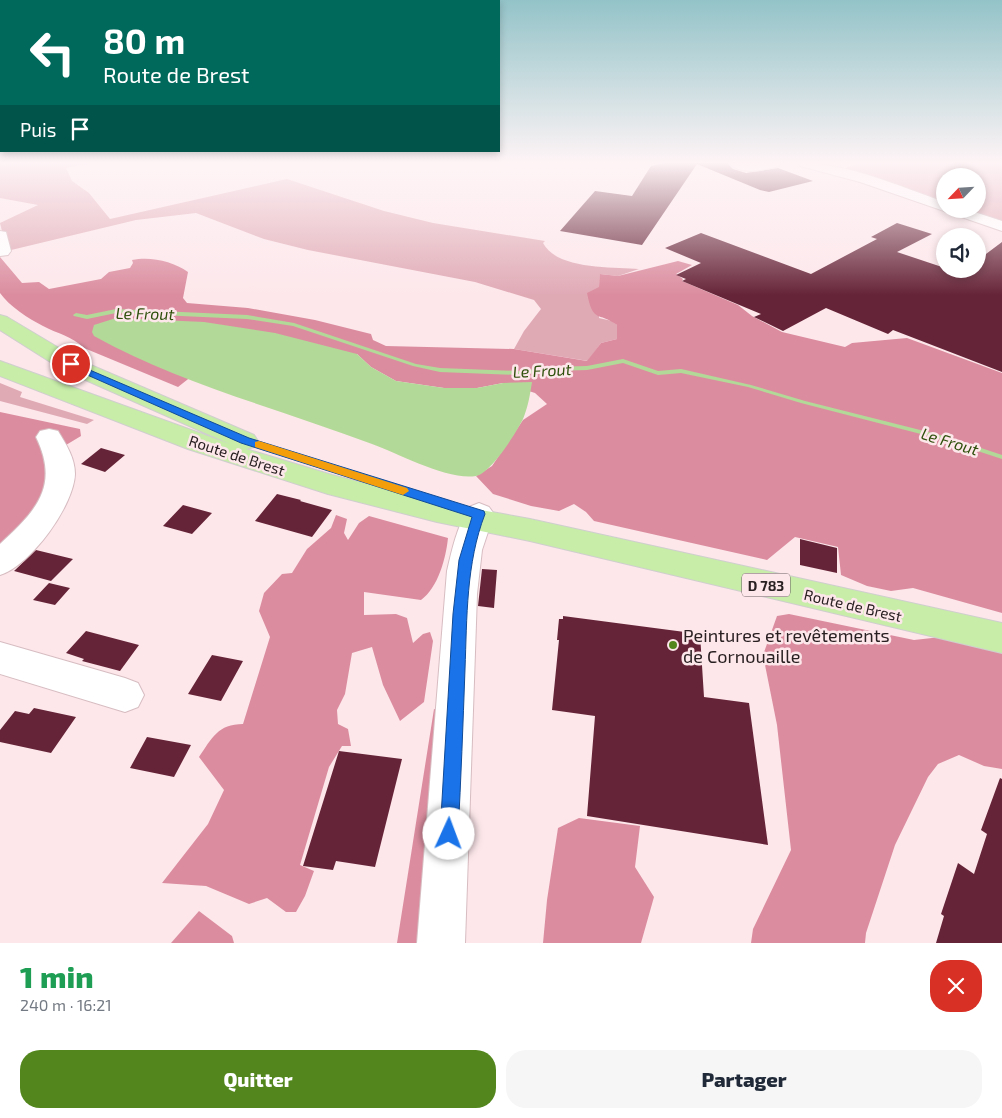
<!DOCTYPE html>
<html lang="fr">
<meta charset="utf-8">
<style>
:root{--surface:#fff;--page:#f6f6f7;--text:#1f2937;--muted:#747a83;--accent:#53871e}
body{margin:0;font-family:"Exo 2",sans-serif;background:var(--page);color:var(--text);height:100vh;display:flex;flex-direction:column;font-size:19px;white-space:nowrap}
*{box-sizing:border-box;margin:0}
p{font-size:16px;color:var(--muted)}
.icon{flex:none;width:28px;height:28px;fill:none;stroke:currentColor;stroke-width:2;stroke-linecap:round;stroke-linejoin:round}
.map{position:relative;height:943px;overflow:hidden}
.side{display:flex;flex-direction:column;background:var(--surface);flex:1}
.side>*{flex:none}
.top-card{position:absolute;left:0px;top:0px;width:500px;height:152px;box-shadow:0 2px 8px #0003;background:#00695c;color:#fff;overflow:hidden}
.needle{width:32px;rotate:245deg}
.buttons{position:absolute;left:936px;top:168px;display:grid;gap:10px}
.buttons a{display:grid;place-items:center;width:50px;height:50px;border-radius:50%;background:var(--surface);box-shadow:0 2px 8px #0003;font-size:25px}
.pin{position:absolute;display:grid;place-items:center;width:42px;height:42px;color:#fff;margin:-21px;border:2px solid #fff;border-radius:50%;box-shadow:0 1px 5px #0007}
.me{position:absolute;width:55px;margin:-28px;rotate:2deg;stroke-linejoin:round;filter:drop-shadow(0 0 4px #0008)}
.turn{display:flex;align-items:center;gap:18px;height:105px;padding:0 20px;font-size:22px}
.turn .icon{width:65px;height:65px;stroke-width:2.5}
.turn b{display:block;font-size:35px;line-height:42px}
.then{display:flex;align-items:center;height:48px;padding:0 20px;background:#0003;gap:10px;font-size:19px}
.round{display:grid;place-items:center;flex:none;width:52px;height:52px;border-radius:20px;background:var(--page)}
.overview{display:flex;align-items:center;justify-content:space-between;height:85px;padding:0 20px}
h1{font-size:30px;font-weight:800;line-height:38px;color:#1e9e55}
.primary-button{display:flex;gap:10px;margin-top:auto;padding:10px 20px}
.primary-button a{flex:1;height:58px;border-radius:20px;background:var(--accent);color:#fff;font-size:20px;font-weight:800;line-height:58px;text-align:center}
.primary-button a+a{background:var(--page);color:var(--text)}
.map>svg:first-child{display:block}
.green{fill:#e0aab5}
.forest{fill:#db8d9f}
.water{fill:#b3d998}
.lines{fill:none;stroke-linecap:round;stroke-linejoin:round}
.stream{fill:#b3d998;fill-rule:evenodd}
.building{fill:#662438}
.minor-casing{stroke:#d7bdc2;stroke-width:2}
.major-casing{stroke:#d0cece;stroke-width:2}
.minor{fill:#fff;fill-rule:evenodd}
.major{fill:#c7eda9;fill-rule:evenodd}
.route{fill:#1a73e8;stroke:#114b97}
.slow{fill:#f59e0b}
.poi-dot{fill:#53871e;stroke:#fde7eb;stroke-width:2}
.labels{text-anchor:middle;dominant-baseline:central;stroke-width:5;stroke-linejoin:round;paint-order:stroke}
.shield{fill:#fde7eb;stroke:#695c5e;stroke-width:1}
.shield-label{font-size:14px;font-weight:bold;fill:#292022}
.street-label{font-size:15px;fill:#292022;stroke:#fde7eb}
.water-label{font-size:16px;font-style:italic;fill:#2e500b;stroke:#fde7eb}
.near-poi-label{font-size:18px;fill:#292022;stroke:#fde7eb;text-anchor:start}
</style>
<div class="map">
<svg width="1002" height="943" viewBox="0 0 1002 943">
<rect width="100%" height="100%" fill="#fde7eb"/>
<!-- green -->
<path class="green" d="M14 163H91L66 168 72 181 89 193 110 219 287 179 384 211 433 223 545 241 543 243C557 270 613 267 639 269L618 276 600 274 599 318 612 321 617 325V339L601 343 588 361 514 349 524 331 541 309 534 300 475 282 308 250 264 239 196 213 136 220 7 251 0 223 38 205 0 198V165Z
M858 163H1002V223L958 209H978V176H945V204L843 169Z
M0 383 22 392 20 397 94 420 87 424 0 401Z"/>
<!-- forest -->
<path class="forest" d="M0 257 22 283 39 282 49 289 101 279 109 272 130 268 133 263 132 260C150 256 173 261 188 272L183 298 187 303 248 308 315 320 371 334 373 340 386 346 514 349 587 361 601 343 617 339V325C598 311 593 324 587 293L599 287 600 274 618 276 678 261 692 265 676 274 683 279 682 281 738 305 752 316 782 332 845 347 852 343 907 338 1002 373V613L913 588 891 591 867 586 841 575 838 547 795 537 767 560 594 521 586 512 574 504 559 511 531 506 493 494 476 476 492 466 523 420 547 404 535 393 503 383 477 388H444L396 381 371 367 357 354 192 376 178 387 84 348C72 336 58 334 43 326 29 319 9 306 0 293Z
M0 412 80 429 81 436 66 445 56 479 0 557Z
M336 515 347 519 344 533 348 540 359 523 369 516 448 538C446 558 438 588 421 600L364 592V615L396 614 407 618 413 643 423 634 430 632 433 641 424 702 400 721 383 685 372 647 352 653 345 694 337 710 338 724 348 729 351 746H342L329 767 300 865 314 871 305 896 296 912H286L267 898 249 904 206 886 162 883 208 824 224 790 199 757C212 738 218 724 243 724L270 637 259 611 264 593 282 574 292 573 307 549 331 528Z
M789 614 914 640 941 637 1002 648V769L984 766 959 755 938 764 928 777 895 845 866 933 865 943H751L753 929 791 850 777 725 763 655 777 616Z
M434 709 453 716 436 943H397Z
M579 818 640 826 635 867 654 897 641 943H543L547 900 558 828Z
M199 911 232 936 234 943H171Z"/>
<!-- water -->
<path class="water" d="M116 318 204 322 275 333 357 354 371 367 396 381 444 388H477L503 383 532 382C530 395 528 407 523 419 516 433 491 473 476 476 449 481 397 453 372 444 280 409 180 384 94 336L92 332 94 325Z"/>
<g class="lines">
<!-- stream -->
<path class="stream" d="M116 309 247 315 294 323 416 364 440 368 520 371 550 367 587 366 623 359 658 371 681 369 751 385 805 401 948 437 1002 455V459L944 440 801 403 748 387 681 373 658 375 623 363 587 370 550 371 520 375 440 372 413 366 293 326 247 319 116 313 87 319 74 316 73 315 76 313 87 315Z"/>
</g>
<!-- building -->
<path class="building" d="M665 163H727L733 169 746 173 778 168 813 181 769 192 760 190 697 164 642 245 560 231 595 191 632 196 651 166Z
M897 223 932 234 897 252 960 273 965 269H978V260L1002 242V372L893 330 888 334 826 308 783 331 754 317 761 314 682 281 686 279 676 275 701 263 665 248 701 233 811 274 877 239 871 237Z
M101 448 125 455 105 472 81 464Z
M277 494 301 500 300 501 332 510 312 537 255 521Z
M183 505 212 513 192 534 163 526Z
M800 539 837 548V573L800 565Z
M36 550 73 559 51 581 14 571Z
M482 569 497 570 494 608 478 606Z
M49 583 70 588 55 605 33 600Z
M563 616 700 634 704 697 749 703 768 845 587 816 595 716 552 710 559 640H557L559 619H563Z
M86 631 139 645 120 671 82 661 84 659 66 653Z
M212 655 243 661 221 701 188 694Z
M34 708 76 717 51 753 0 742V730L15 711 29 714Z
M147 737 191 745 174 777 130 768Z
M339 751 402 759 375 867 336 861 333 870 303 866Z
M1000 778 1002 779V943H936L944 916 941 914 958 863 974 874 987 834 981 830Z"/>
<g class="lines">
<defs>
<path id="minor" d="M729 163H781L779 166C764 170 741 176 729 163Z
M798 163C849 163 898 186 945 202V209H965L1002 221V231L860 182 800 166Z
M0 231 6 232 11 251 8 255 0 256Z
M49 429 58 431C66 444 75 458 75 474 74 506 30 566 0 575V544C36 511 60 486 36 437L40 431Z
M479 503 489 507 494 514 482 550 477 594 465 943H417L447 571C452 549 457 527 469 507Z
M0 642 125 678 138 683 144 695 138 707 125 712 0 674Z"/>
<path id="major" d="M0 315 7 317 79 360 254 435 258 441 254 447 246 449 332 475 437 502 530 519 1002 623V653L530 541 437 522 328 494 188 449 0 376V361L230 444 63 370 0 330Z"/>
</defs>
<!-- minor casing -->
<use href="#minor" class="minor-casing"/>
<!-- major casing -->
<use href="#major" class="major-casing"/>
<!-- minor -->
<use href="#minor" class="minor"/>
<!-- major -->
<use href="#major" class="major"/>
</g>
<!-- sky -->
<linearGradient id="sky" x2="0" y2="1"><stop stop-color="#93c3c8"/><stop offset="0.55" stop-color="#fef4f6"/><stop offset="1" stop-color="#fef4f6" stop-opacity="0"/></linearGradient>
<rect width="1002" height="295" fill="url(#sky)"/>
<!-- route -->
<path class="route" d="M71 362 249 438 484 511 485 514C466 563 467 618 465 669 463 724 461 779 458 834L456 841 449 843 443 841 440 834 453 614 459 560 472 517 241 443 67 366 66 364Z"/>
<!-- slow -->
<path class="slow" d="M259 441 407 488 409 491 403 495 255 447V442Z"/>
<!-- markers -->
<circle class="poi-dot" cx="673" cy="645" r="5"/>
<g class="labels">
<!-- shield labels -->
<rect class="shield" x="742" y="573.5" width="48" height="23" rx="4"/>
<g class="shield-label">
<text x="766" y="585">D 783</text>
</g>
<!-- street labels -->
<g class="street-label">
<text transform="translate(237 455) rotate(18)">Route de Brest</text>
<text transform="translate(853 605) rotate(13)">Route de Brest</text>
</g>
<!-- water labels -->
<g class="water-label">
<text transform="translate(145 313) rotate(1)">Le Frout</text>
<text transform="translate(542 370) rotate(-3)">Le Frout</text>
<text transform="translate(950 441) rotate(17)">Le Frout</text>
</g>
<!-- near-poi labels -->
<g class="near-poi-label">
<text x="683" y="635">Peintures et revêtements<tspan x="683" dy="21">de Cornouaille</tspan></text>
</g>
</g>
</svg>
<div class="buttons">
<a><svg class="needle" viewBox="-14 -14 28 28"><path d="M0-13l5 13h-10z" fill="#e53935"/><path d="M0 13l5-13h-10z" fill="#747a83"/></svg></a>
<a><svg class="icon" aria-label="sound" viewBox="0 0 24 24"><path d="M4 9h4l5-4v14l-5-4H4zM17 9q2 3 0 6"/></svg></a>
</div>
<div class="pin" style="left:71px;top:364px;background:#d93025"><svg class="icon" aria-label="arrive" viewBox="0 0 24 24"><path d="M6 21V4h12l-3 4 3 4H6"/></svg></div>
<svg class="me" style="left:449px;top:834px" viewBox="-20 -20 40 40"><circle r="19" fill="#fff"/><path d="M0-13L10 11 0 6-10 11z" fill="#1a73e8"/></svg>
<div class="top-card">
<div class="turn"><svg class="icon" aria-label="left" viewBox="0 0 24 24"><path d="M17 20v-9H6M10 6l-5 5 5 5"/></svg><div><b>80 m</b>Route de Brest</div></div>
<div class="then">Puis<svg class="icon" aria-label="arrive" viewBox="0 0 24 24"><path d="M6 21V4h12l-3 4 3 4H6"/></svg></div>
</div>
</div>
<section class="side">
<div class="overview"><div><h1>1 min</h1><p>240 m · 16:21</p></div><a class="round" style="background:#d93025;color:#fff"><svg class="icon" aria-label="close" viewBox="0 0 24 24"><path d="M6 6l12 12M18 6L6 18"/></svg></a></div>
<div class="primary-button"><a>Quitter</a><a>Partager</a></div>
</section>
